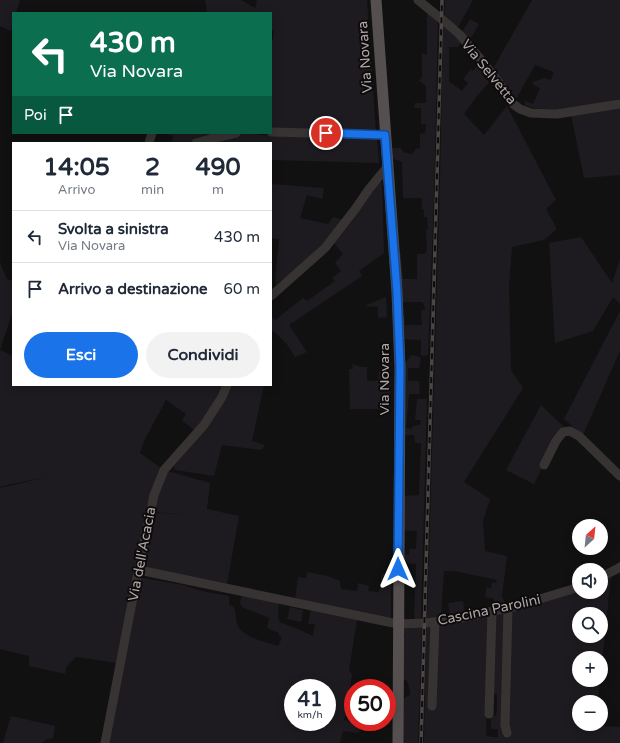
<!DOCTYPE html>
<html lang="it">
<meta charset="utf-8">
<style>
:root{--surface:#fff;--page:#f2f2f3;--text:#1f2937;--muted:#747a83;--line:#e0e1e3;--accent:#1a73e8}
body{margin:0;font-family:"Varela Round",sans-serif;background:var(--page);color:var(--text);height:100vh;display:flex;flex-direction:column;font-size:15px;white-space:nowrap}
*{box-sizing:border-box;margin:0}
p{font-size:13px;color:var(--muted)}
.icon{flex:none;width:22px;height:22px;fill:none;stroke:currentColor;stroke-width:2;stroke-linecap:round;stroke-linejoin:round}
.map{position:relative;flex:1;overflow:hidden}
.details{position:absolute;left:12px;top:142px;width:260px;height:244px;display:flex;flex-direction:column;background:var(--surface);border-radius:0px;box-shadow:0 2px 10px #0003}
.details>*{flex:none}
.banner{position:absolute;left:12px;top:12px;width:260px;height:122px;border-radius:0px;box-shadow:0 2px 10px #0003;background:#0b6e4f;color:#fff;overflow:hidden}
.needle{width:26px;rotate:27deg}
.fabs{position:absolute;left:572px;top:519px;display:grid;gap:8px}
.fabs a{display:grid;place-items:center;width:36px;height:36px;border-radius:50%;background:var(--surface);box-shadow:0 2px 10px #0003;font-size:20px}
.speed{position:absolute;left:284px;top:679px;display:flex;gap:8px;font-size:20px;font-weight:700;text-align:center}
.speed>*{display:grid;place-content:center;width:52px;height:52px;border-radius:50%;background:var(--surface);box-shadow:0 2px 10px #0003;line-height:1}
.speed small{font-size:10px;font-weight:400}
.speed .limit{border:6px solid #d22;background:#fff;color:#111}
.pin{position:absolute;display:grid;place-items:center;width:34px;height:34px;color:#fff;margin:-17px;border:2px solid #fff;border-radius:50%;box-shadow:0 1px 4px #0007}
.me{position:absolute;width:44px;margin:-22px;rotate:0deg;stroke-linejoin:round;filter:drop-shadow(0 0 3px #0008)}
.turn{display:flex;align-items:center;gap:14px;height:84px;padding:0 12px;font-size:18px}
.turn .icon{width:52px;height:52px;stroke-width:2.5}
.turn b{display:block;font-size:28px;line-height:34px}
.then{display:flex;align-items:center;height:38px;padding:0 12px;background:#0003;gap:8px;font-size:15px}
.eta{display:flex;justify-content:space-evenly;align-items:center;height:68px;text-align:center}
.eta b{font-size:24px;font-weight:700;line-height:28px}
.cta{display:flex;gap:8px;margin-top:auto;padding:8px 12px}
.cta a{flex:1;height:46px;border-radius:24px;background:var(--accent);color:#fff;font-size:16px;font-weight:700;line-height:46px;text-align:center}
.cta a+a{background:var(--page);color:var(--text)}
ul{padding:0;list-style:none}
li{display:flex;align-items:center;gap:12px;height:52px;padding:0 12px;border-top:1px solid var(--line)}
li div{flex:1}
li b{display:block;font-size:15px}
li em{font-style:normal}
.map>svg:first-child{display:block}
.green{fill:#1d1b1f;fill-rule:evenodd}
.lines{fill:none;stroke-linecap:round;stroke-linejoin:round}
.minor{stroke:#373333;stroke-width:9}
.major{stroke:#554f4f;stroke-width:11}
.rail-casing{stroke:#4c4646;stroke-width:3.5}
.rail{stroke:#0d0c0c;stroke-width:2;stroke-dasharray:6;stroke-linecap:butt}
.route-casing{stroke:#114b97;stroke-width:10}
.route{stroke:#1a73e8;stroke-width:7}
.labels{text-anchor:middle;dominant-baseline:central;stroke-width:4;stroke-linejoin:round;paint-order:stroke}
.street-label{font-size:14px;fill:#b1a4a5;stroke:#0d0c0c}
</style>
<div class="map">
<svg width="620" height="743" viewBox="0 0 620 743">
<rect width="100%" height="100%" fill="#121111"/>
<!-- green -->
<path class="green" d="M0 0H20L16 13H13V25L11 31 0 26Z
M205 0H241L255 8 257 2 256 0H367L376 132 271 128V44L273 38 274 31 271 30V13H207Z
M445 0H473L457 29 444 16Z
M532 0H620V99L566 110 533 108 525 105V101L533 104 540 88 532 84 533 82 544 78 551 80 554 72 535 65 515 101 500 79 494 67Z
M429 12 438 20 434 197 428 355 421 356V340L404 339 400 317 404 316 405 325H422L421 310H425L423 302H400L398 254H401L403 279H417V254H424L427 251 426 229H428L427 217H424V209H422V198H403L402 162 397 160 393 159 388 148H401L403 152 411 154 414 152 416 148 420 149V134L425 133 426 124H421V108H414L415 103H426V86L419 81 422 77V53L427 55V13Z
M470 19 479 24 470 40 462 32Z
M443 23 462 41 458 47H449V81L462 91 468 83 463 79 471 69 473 71 479 64 486 70 482 75 489 82 474 100 464 114 484 135 507 106 556 200 546 209 557 229 544 240 512 247 509 284 511 370 523 388 464 482 490 499 483 521 485 551 507 556 502 596 506 606 494 608V599L485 597 487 587 491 588 492 582 496 583 497 580 454 571H444L441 619 427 622 440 181Z
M620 106V175L584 178 571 115Z
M164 133H225L208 137 187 143H171L173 136Z
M245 133 262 135 377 138 379 163 271 160V143H203Z
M380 182 382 183 384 253 359 271 362 276 289 325 307 352 295 357 286 343 273 331 271 330V315L275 320 303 298 307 301 335 281 332 278 341 271 335 263 343 254 334 243 351 222 374 185Z
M271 184 324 188 322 199 307 195 300 218 328 224 333 217 344 220 323 246 276 285 275 281 279 239 271 238Z
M581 237 612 283 620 259V304L613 297 593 331 555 343 549 243Z
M0 263 7 279 13 281V311L0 350 13 356V385H224L196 432 182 420 186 414 166 400 144 441 140 453 164 470 210 483 207 509 239 516 227 584 140 567 151 513 184 514 151 512 117 663 76 657 66 667 65 674 29 666V656L0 649V488L47 477 11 484 0 487Z
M386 297 387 317 378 318V307L364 306Z
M620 311V351L583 435 564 419Z
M412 355 417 356 421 358 419 368H408V381H419L420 394H409L406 428 411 429 413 426 420 425 421 420H415L417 399H427L421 622 414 621 416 564 403 563 404 554 409 555 410 549H416L417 531 401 530V496L419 495 421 443H415L414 435H404L401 363 407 361 410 356Z
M384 358H391L390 409H350L349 369H353L352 364 361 367H367V381L379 380V371L384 370Z
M231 385H264L252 441 265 445 262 450 222 445 214 476 175 470 174 466 211 422Z
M541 405 563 426 534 484 506 470Z
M307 572 328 576 340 581 341 589 357 591 358 583 369 586 368 591 379 592 382 574H391V618L390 620 295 600 298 577 306 578Z
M611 576 601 672V658H579V680H600L598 702H579V724H595V726L620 727V743H424L426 625 490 615 486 735 491 737H498V729H491V716H496L497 709V694L492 693 494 614 506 612 503 736 509 737 508 725 510 610 579 589V592H601V580ZM579 614H601V636H579Z
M137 577 183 585 202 591 229 596V605L233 606C237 612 235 618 237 624 241 637 266 642 278 646L282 638 279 635V633L267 628 269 618 242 607 240 603 242 595 279 603 278 614 279 622 300 630 313 636 315 624H308L311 609 357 620 349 670 352 675 347 707 344 720 353 721V722H357L362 724 359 733 343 731 340 743H108ZM293 688H327V722H293Z
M463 601 465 614 450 616 448 603Z
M290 607 303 610 301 622 287 619Z
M403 626H422L418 743H399L400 701 406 697 410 695V690L407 681 400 678V637L404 638 405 636 402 632Z
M11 716 55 726 53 738 45 740 42 743H3Z"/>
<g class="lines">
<!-- minor -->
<path class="minor" d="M418 0 450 26 460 35 482 61 497 80 513 104 520 109 531 113 557 114 620 104
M271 132 385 135
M149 143 152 133
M196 143 210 139 236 133
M271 296 325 248 356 208 369 189 388 166
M544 465 556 441 563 432 570 431 579 436 620 476
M139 570 398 624 425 623 451 620 513 607 573 589 579 587
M601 577 619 568 620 567
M432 706 435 622
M489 714 492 611
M507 733 505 725 508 608
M105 743 135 587 154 495 164 470 204 425 222 397 227 385"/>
<!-- major -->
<path class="major" d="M376 0 397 292 400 367 398 743"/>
<defs>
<path id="rail" d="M421 743 442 0"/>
</defs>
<!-- rail casing -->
<use href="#rail" class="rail-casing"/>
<!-- rail -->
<use href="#rail" class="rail"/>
</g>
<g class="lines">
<defs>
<path id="route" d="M326 133 385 135 397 292 400 367 398 569"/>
</defs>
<!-- route casing -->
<use href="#route" class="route-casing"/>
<!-- route -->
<use href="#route" class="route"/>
</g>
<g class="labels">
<!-- street labels -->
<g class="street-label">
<text transform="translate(365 57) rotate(-94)">Via Novara</text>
<text transform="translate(489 72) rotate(51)">Via Selvetta</text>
<text transform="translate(384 379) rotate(-90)">Via Novara</text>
<text transform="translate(142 554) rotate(-79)">Via dell'Acacia</text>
<text transform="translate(489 610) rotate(-12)">Cascina Parolini</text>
</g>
</g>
</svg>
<div class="fabs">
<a><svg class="needle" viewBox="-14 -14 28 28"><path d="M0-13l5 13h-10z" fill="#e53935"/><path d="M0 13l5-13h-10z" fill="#747a83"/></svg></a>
<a><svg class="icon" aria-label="sound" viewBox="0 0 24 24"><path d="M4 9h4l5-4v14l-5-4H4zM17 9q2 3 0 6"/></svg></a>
<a><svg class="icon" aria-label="search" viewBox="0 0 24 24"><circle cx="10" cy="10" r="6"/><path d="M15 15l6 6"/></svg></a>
<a>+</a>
<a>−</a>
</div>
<div class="speed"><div>41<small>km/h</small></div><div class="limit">50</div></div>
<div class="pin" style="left:326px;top:133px;background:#d93025"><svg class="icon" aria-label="arrive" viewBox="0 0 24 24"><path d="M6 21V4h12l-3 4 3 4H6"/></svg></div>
<svg class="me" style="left:398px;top:569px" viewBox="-20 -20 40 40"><path d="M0-17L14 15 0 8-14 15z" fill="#1a73e8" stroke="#fff" stroke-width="4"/></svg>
<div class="banner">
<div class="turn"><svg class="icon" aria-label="left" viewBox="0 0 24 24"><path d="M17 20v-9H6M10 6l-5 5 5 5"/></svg><div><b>430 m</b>Via Novara</div></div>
<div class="then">Poi<svg class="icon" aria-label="arrive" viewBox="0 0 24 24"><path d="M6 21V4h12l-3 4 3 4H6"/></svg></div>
</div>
<section class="details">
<div class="eta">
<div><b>14:05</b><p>Arrivo</p></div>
<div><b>2</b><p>min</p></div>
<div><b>490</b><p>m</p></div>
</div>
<ul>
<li><svg class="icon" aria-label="left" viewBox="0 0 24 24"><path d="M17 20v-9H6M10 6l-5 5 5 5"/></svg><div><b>Svolta a sinistra</b><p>Via Novara</p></div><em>430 m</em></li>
<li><svg class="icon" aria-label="arrive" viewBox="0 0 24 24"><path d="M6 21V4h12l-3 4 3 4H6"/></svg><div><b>Arrivo a destinazione</b></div><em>60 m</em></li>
</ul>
<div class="cta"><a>Esci</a><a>Condividi</a></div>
</section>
</div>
